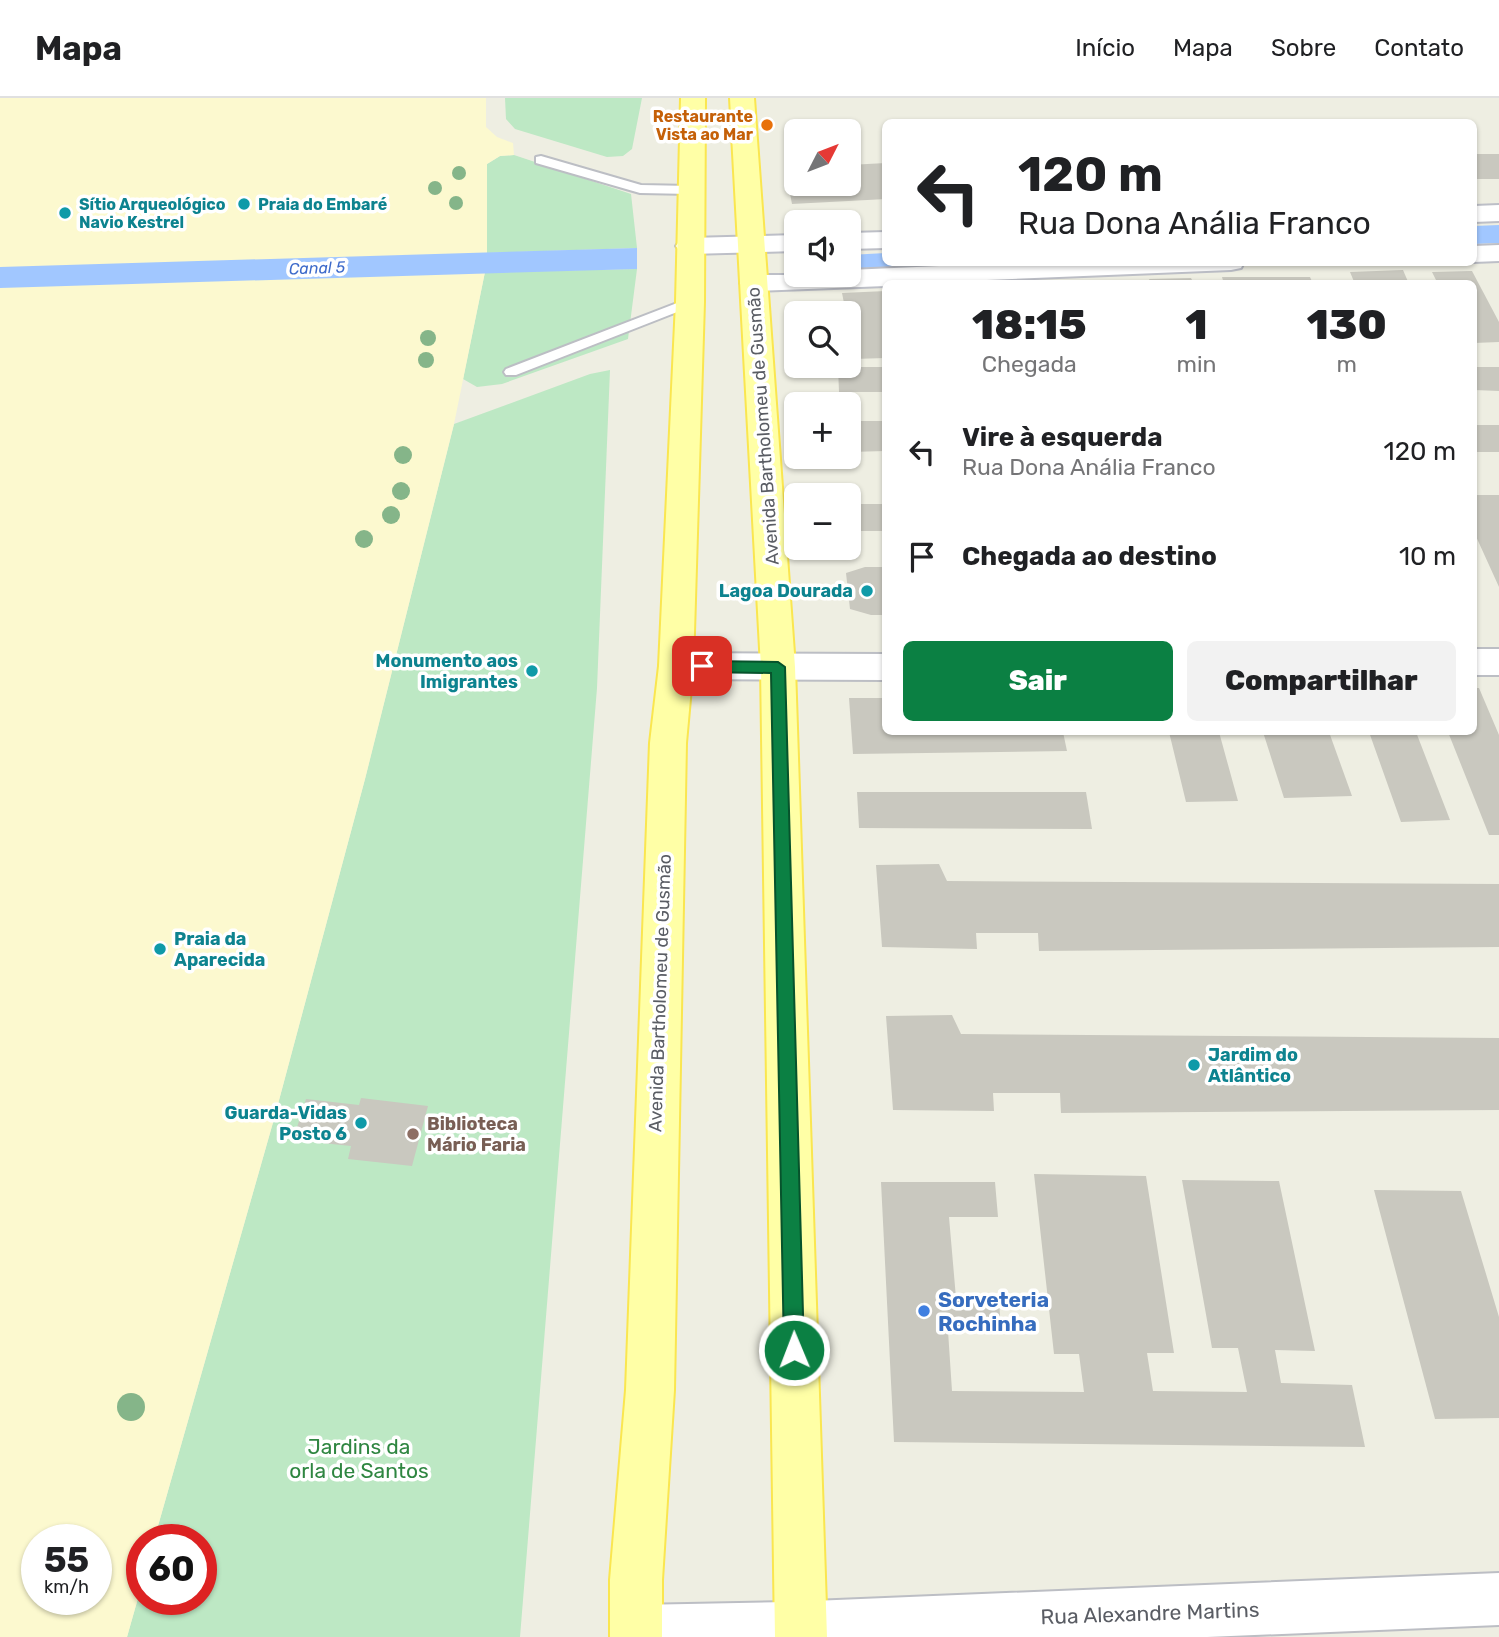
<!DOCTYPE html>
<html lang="pt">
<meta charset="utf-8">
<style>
:root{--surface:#fff;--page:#f2f2f2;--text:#202124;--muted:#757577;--line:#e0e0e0;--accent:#0b8043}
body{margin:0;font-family:Rubik,sans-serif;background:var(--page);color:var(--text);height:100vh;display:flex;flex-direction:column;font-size:26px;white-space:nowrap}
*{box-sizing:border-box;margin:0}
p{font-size:23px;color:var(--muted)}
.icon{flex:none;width:38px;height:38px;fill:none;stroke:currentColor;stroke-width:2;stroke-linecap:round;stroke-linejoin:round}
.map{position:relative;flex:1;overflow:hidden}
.sheet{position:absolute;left:882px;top:182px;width:595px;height:455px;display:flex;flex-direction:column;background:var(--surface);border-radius:10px;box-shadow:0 2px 5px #0004}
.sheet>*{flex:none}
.hud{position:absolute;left:882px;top:21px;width:595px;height:147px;border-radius:10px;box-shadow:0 2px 5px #0004;background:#fff;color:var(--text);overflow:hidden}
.needle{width:46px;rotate:48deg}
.fabs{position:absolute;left:784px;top:21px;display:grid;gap:14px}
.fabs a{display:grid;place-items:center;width:77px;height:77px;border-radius:10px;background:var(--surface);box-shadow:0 2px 5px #0004;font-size:35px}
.speed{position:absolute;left:21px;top:1426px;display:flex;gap:14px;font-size:35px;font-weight:700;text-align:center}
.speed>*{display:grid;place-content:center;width:91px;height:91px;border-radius:50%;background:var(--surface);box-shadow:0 2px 5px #0004;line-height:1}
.speed small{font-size:18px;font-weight:400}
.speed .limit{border:10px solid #d22;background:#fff;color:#111}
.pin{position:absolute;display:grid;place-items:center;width:60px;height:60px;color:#fff;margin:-30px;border-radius:14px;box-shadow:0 4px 10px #0006}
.me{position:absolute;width:77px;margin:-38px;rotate:359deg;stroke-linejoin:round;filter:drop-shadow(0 0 5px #0008)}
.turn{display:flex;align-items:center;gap:24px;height:147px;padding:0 21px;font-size:32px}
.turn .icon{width:91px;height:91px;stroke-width:2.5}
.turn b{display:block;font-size:49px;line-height:60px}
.eta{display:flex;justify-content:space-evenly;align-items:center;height:119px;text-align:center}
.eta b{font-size:42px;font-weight:800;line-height:49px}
.cta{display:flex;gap:14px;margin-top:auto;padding:14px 21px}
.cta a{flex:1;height:80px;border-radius:10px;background:var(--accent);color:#fff;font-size:28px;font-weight:800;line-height:80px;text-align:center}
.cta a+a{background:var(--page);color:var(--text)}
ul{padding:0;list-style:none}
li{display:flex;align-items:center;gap:21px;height:105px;padding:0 21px}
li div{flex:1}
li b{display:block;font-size:26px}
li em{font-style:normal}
header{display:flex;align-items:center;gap:42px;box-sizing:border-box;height:98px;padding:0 35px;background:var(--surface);border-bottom:2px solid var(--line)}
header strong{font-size:33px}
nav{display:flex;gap:38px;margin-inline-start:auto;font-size:24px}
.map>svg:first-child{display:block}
.green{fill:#bde8c4}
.sand{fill:#fcf9cf;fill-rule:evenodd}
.water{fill:#a1c7ff}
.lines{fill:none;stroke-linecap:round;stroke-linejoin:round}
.canal{fill:#a1c7ff;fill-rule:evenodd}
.building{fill:#c9c8bf}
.service-casing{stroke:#bcbec4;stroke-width:4}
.minor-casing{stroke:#bcbec4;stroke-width:4}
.tertiary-casing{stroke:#bcbec4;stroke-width:4}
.secondary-casing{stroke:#bdbfc7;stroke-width:4}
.primary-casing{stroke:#fae650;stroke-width:4}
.service{fill:#fff;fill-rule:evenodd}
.minor{fill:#fff;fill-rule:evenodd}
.tertiary{fill:#fff;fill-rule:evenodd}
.secondary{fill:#fff;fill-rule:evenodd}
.primary{fill:#ffffa6;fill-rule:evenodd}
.tree{fill:#85b589}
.route{fill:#0b8043;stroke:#07532c;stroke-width:2}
.food-dot{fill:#e8710a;stroke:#fff;stroke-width:2.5}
.culture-dot{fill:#0f9aa8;stroke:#fff;stroke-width:2.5}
.education-dot{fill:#8d6e63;stroke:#fff;stroke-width:2.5}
.shop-dot{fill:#3f7fe0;stroke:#fff;stroke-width:2.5}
.labels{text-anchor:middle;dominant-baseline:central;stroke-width:7;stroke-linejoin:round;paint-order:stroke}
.far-food-label{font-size:16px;font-weight:bold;fill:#c56008;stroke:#fff;text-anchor:end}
.far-culture-label{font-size:16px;font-weight:bold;fill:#0d838f;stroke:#fff;text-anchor:start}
.far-water-label{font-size:16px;font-style:italic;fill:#3d6aca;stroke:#fff}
.street-label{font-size:18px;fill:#5a5d64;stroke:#fff}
.culture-label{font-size:18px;font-weight:bold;fill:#0d838f;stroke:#fff;text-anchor:end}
.education-label{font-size:18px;font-weight:bold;fill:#785e54;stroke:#fff;text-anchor:start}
.near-shop-label{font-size:21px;font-weight:bold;fill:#366cbe;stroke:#fff;text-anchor:start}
.near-park-label{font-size:21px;fill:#2f8641;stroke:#fff}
.near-street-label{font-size:21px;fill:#5a5d64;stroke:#fff}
</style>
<header>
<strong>Mapa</strong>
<nav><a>Início</a><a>Mapa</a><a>Sobre</a><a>Contato</a></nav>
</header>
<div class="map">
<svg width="1499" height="1539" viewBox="0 0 1499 1539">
<rect width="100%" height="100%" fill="#eeeee2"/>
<!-- green -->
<path class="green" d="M505 0H642L632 51 623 58 607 59 515 31 506 21Z
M514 57 631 96 637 150 487 155V66L500 58Z
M637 171 628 241 502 286 477 289 463 281 485 174Z
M610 272 597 590 520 1539H127L142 1486V1502H201V1442H154L274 1021 365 681 454 326 590 276Z"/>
<!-- sand -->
<path class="sand" d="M0 0H486V29L497 39 513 45 514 57 500 58 487 66V164L454 326 365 681 274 1021 154 1442H142V1486L127 1539H0ZM37 1442H96V1502H37Z"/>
<!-- water -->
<path class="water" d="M637 150V171L0 190V169Z"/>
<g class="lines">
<!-- canal -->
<path class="canal" d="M1499 127V145L1474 146V128Z
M886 155V164H901L897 171 849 175V157Z"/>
</g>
<!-- building -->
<path class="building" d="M1474 56H1499V81H1474Z
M886 65V101L792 106 785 70 796 69V86H849V67Z
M1403 172 1409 186H1355L1350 174Z
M1472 173 1499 224V244L1474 245V186H1438L1432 174Z
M1222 179H1310L1313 186H1224Z
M1191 180 1194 186H1151L1149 181Z
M886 193V260L853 261 849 215H846L842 195Z
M838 269H886V294H839Z
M1474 269H1499V293L1474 292Z
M849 323H886V353L849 354Z
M1474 327H1499V354H1474Z
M1474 397H1499V489L1474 434Z
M852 406H886V433H854Z
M865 469H886V517H871L850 511 846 475Z
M1474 590H1479L1499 637V737H1489L1448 634H1474Z
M849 600H886V634H1063L1067 653 853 656Z
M1169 634H1219L1238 703 1186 704Z
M1263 634H1329L1352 698 1284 700Z
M1369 634H1416L1450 722 1401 724Z
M857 694H1086L1092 731 859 730Z
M939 766 947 783 1499 786V849L1039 853 1038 835H976L977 851 882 849 876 767Z
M952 917 961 936 1499 940V1012L1061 1015 1060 995H993L994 1013 893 1012 886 918Z
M361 1000 428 1008 412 1068 348 1061 351 1048 293 1042 306 1001 359 1007Z
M1034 1076 1146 1078 1174 1255H1147L1153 1293 1247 1294 1238 1250H1212L1182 1082 1279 1083 1315 1253 1275 1252 1281 1285 1352 1287 1365 1349 894 1344 881 1084H995L998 1119H949L956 1200 999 1201 1001 1234 948 1233 952 1293 1084 1294 1079 1256H1054Z
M1374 1092 1461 1093 1499 1219V1320L1435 1321Z"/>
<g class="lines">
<defs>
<path id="service" d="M541 58 641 87 691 88 698 92 691 96 640 95 536 65V59Z
M690 200 695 201V207L516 277H506L504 274 506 271Z"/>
<path id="minor" d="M1474 551H1499V577H1474Z
M676 555 886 556V582L676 581 664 577 659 568 664 559Z"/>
<path id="tertiary" d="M1499 1475V1527L1207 1539H612L610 1533 617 1514 636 1507 788 1504Z"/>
<path id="secondary" d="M1499 107V123L1474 124V108Z
M886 134V150L849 151V135Z
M796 137V153L690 156 680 154 676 148 680 142 690 140Z
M1499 147V163L1474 164V148Z
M1030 164H1244L1241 170 1231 172 886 186V188L754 193 744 191 740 185 744 179 754 177H849V172Z"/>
<path id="primary" d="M681 0H705L704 204 693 568 686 645 674 1292 662 1482V1539H610V1482L626 1292 650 645 659 568 676 204Z
M730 0H754L795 569 827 1539H775L761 569Z"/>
</defs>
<!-- service casing -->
<use href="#service" class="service-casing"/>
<!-- minor casing -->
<use href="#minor" class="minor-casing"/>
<!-- tertiary casing -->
<use href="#tertiary" class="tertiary-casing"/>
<!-- secondary casing -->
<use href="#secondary" class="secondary-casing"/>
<!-- primary casing -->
<use href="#primary" class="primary-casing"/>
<!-- service -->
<use href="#service" class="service"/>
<!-- minor -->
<use href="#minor" class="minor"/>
<!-- tertiary -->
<use href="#tertiary" class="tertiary"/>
<!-- secondary -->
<use href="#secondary" class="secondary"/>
<!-- primary -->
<use href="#primary" class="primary"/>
</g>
<!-- trees -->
<g class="tree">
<circle cx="459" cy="75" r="7"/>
<circle cx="435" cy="90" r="7"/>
<circle cx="456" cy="105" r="7"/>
<circle cx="428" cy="240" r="8"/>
<circle cx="426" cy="262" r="8"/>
<circle cx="403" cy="357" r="9"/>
<circle cx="401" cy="393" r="9"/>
<circle cx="391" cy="417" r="9"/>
<circle cx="364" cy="441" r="9"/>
<circle cx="131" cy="1309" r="14"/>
</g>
<!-- route -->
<path class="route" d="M702 563 778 564 785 569 804 1252 801 1259 794 1262 787 1259 784 1252 771 575 702 574 695 568Z"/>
<!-- markers -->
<circle class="food-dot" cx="767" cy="27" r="7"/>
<g class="culture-dot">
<circle cx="244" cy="106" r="7"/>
<circle cx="65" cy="115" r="7"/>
<circle cx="867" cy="493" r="7"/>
<circle cx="532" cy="573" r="7"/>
<circle cx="160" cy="851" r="7"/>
<circle cx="1194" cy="967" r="7"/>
<circle cx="361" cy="1025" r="7"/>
</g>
<circle class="education-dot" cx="413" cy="1036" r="7"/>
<circle class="shop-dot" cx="924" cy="1213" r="7"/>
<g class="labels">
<!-- far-food labels -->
<g class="far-food-label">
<text x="753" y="18">Restaurante<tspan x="753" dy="18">Vista ao Mar</tspan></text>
</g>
<!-- far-culture labels -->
<g class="far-culture-label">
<text x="79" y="106">Sítio Arqueológico<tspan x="79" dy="18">Navio Kestrel</tspan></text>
<text x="258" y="106">Praia do Embaré</text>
</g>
<!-- far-water labels -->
<g class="far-water-label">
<text transform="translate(317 170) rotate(-2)">Canal 5</text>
</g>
<!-- street labels -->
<g class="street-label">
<text transform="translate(763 328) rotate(-94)">Avenida Bartholomeu de Gusmão</text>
<text transform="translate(660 895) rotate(-88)">Avenida Bartholomeu de Gusmão</text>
</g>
<!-- culture labels -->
<g class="culture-label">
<text x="853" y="493">Lagoa Dourada</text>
<text x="518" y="563">Monumento aos<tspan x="518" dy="21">Imigrantes</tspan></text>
<text x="174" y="841" text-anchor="start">Praia da<tspan x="174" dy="21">Aparecida</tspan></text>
<text x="1208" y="957" text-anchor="start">Jardim do<tspan x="1208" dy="21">Atlântico</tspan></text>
<text x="347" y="1015">Guarda-Vidas<tspan x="347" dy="21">Posto 6</tspan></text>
</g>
<!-- education labels -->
<g class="education-label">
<text x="427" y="1026">Biblioteca<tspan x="427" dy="21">Mário Faria</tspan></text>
</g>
<!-- near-shop labels -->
<g class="near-shop-label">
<text x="938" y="1201">Sorveteria<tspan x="938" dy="24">Rochinha</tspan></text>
</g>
<!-- near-park labels -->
<g class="near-park-label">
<text x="359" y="1348">Jardins da<tspan x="359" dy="24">orla de Santos</tspan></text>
</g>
<!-- near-street labels -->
<g class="near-street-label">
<text transform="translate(1150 1515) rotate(-2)">Rua Alexandre Martins</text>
</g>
</g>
</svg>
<div class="fabs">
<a><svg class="needle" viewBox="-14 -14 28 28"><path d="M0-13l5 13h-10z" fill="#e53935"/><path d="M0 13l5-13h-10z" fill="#757577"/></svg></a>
<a><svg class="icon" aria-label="sound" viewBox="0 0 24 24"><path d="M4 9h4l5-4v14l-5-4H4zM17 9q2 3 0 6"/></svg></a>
<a><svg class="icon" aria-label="search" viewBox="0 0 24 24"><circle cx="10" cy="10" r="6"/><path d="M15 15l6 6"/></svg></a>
<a>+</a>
<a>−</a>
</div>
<div class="speed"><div>55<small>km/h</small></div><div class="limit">60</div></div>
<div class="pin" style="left:702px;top:568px;background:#d93025"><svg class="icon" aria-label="arrive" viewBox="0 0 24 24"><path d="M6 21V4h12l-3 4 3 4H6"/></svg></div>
<svg class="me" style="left:794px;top:1252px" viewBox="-20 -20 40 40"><circle r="17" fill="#0b8043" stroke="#fff" stroke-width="3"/><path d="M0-11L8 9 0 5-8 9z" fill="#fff"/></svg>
<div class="hud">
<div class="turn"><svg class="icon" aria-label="left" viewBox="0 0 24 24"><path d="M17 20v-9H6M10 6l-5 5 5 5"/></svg><div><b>120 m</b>Rua Dona Anália Franco</div></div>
</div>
<section class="sheet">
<div class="eta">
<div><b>18:15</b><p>Chegada</p></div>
<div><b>1</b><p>min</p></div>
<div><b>130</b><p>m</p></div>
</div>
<ul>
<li><svg class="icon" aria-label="left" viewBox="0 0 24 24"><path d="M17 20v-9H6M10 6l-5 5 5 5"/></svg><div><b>Vire à esquerda</b><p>Rua Dona Anália Franco</p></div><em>120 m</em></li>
<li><svg class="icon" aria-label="arrive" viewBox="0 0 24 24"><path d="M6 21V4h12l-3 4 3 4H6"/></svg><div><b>Chegada ao destino</b></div><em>10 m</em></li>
</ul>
<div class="cta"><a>Sair</a><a>Compartilhar</a></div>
</section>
</div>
